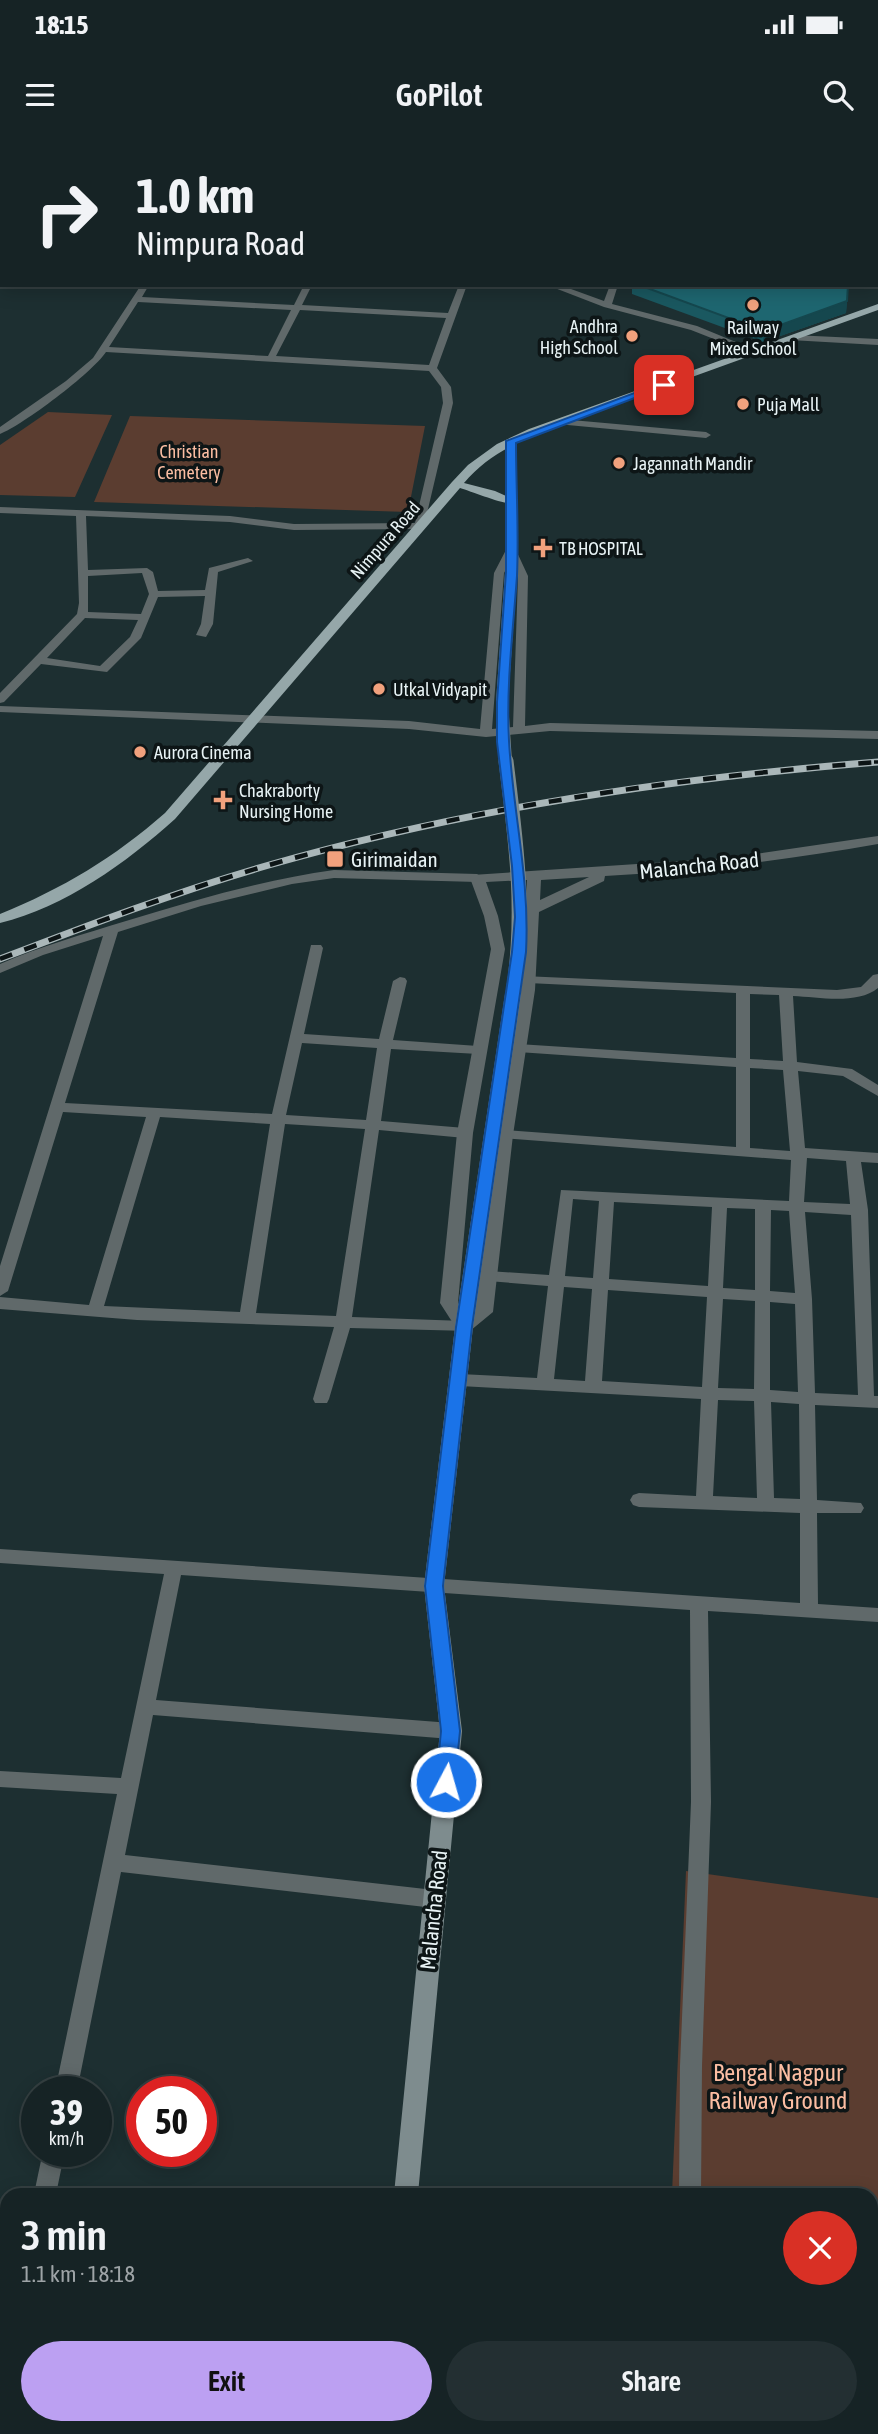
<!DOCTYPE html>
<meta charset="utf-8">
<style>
:root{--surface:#162325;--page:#232f32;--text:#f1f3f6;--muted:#9ea4a7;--line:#354042;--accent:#bca0f2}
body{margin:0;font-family:"Asap Condensed",sans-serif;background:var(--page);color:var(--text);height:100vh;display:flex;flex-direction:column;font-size:26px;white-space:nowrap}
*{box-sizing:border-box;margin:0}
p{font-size:23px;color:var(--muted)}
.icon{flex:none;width:38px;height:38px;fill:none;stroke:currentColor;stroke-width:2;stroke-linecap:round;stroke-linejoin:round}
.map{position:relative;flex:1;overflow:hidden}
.panel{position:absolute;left:0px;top:2048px;width:878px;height:247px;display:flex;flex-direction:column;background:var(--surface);border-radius:21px 21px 0 0;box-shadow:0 4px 18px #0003,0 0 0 2px var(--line)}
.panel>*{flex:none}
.banner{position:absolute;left:0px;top:0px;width:878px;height:147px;box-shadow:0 4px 18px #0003,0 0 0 2px var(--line);background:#162325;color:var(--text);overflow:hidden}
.speed{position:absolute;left:21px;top:1936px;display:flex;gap:14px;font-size:35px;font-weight:700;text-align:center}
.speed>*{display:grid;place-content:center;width:91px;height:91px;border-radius:50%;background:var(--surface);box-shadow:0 4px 18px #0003,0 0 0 2px var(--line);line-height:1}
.speed small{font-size:18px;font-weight:400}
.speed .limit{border:10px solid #d22;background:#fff;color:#111}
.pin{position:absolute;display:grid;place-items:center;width:60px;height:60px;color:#fff;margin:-30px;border-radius:14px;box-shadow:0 4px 10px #0006}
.me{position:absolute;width:77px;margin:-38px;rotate:6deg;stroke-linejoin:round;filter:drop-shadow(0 0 5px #0008)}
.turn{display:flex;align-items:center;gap:24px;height:147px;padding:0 21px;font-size:32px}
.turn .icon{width:91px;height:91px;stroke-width:2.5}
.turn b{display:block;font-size:49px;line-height:60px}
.round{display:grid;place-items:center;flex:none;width:74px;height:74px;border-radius:37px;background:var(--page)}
.overview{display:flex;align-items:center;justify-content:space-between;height:119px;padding:0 21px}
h1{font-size:42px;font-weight:600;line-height:52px}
.cta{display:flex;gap:14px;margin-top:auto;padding:14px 21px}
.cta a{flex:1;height:80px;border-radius:42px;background:var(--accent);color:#111;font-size:28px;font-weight:600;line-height:80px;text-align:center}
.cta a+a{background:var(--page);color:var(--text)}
.status{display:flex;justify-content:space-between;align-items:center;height:49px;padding:0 35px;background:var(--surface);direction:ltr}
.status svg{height:19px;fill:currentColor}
header{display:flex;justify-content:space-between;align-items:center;height:91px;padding:0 21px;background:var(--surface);font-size:32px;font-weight:600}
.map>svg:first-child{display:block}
.green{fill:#5b3d30}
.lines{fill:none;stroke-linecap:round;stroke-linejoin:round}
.minor{fill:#60696a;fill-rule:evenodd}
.tertiary{fill:#60696a;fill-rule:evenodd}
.secondary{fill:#7e8c8e;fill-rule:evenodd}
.primary{fill:#95a7a9;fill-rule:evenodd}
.rail-far2-casing{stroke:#aab7b9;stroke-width:4.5}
.rail-far1-casing{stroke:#aab7b9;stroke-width:5}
.rail-casing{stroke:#aab7b9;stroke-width:7}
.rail-far2{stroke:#0d1516;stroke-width:2.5;stroke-dasharray:9;stroke-linecap:butt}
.rail-far1{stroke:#0d1516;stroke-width:3.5;stroke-dasharray:10;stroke-linecap:butt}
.rail{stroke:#0d1516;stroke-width:4.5;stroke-dasharray:13;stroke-linecap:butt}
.secondary-bridge-far1{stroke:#7e8c8e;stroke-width:12}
.secondary-bridge{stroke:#7e8c8e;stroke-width:15}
.wall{fill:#1a5860}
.shaded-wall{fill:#15474e}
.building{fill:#1e6670;stroke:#15474e;stroke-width:2}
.route{fill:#1a73e8;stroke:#114b97;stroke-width:2}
.poi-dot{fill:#f1a17d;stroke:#0d1516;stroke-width:2.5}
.labels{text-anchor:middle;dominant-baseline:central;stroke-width:7;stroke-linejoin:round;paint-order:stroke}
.far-poi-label{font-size:18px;fill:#e8f3f5;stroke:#0d1516;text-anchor:start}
.far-park-label{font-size:18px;fill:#fbbda2;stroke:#0d1516}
.far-street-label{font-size:18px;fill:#e8f3f5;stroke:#0d1516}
.poi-label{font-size:21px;fill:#e8f3f5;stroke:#0d1516;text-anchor:start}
.street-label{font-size:21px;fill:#e8f3f5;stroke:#0d1516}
.near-park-label{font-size:24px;fill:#fbbda2;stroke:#0d1516}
</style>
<div class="status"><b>18:15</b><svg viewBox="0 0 49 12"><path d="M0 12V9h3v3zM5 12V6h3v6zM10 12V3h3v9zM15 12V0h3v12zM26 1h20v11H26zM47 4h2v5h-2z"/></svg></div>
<header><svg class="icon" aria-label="menu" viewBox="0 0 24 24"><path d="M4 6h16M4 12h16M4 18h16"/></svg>GoPilot<svg class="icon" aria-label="search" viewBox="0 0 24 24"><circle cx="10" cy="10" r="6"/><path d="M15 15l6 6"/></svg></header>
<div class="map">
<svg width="878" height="2294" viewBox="0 0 878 2294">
<rect width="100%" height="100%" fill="#1d2f31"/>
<!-- green -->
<path class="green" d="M48 272 112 275 75 357 0 355V305Z
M130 276 425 286 408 372 94 362Z
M686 1731 878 1758V2294H662V2287H872V2054H672Z"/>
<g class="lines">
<!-- minor -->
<path class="minor" d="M233 0H241L232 2Z
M296 0H334L337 2H298Z
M385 0H393L384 2Z
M454 0H462V2H454Z
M529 0H537V2H529Z
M632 0H640L642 2H633Z
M669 0H698L666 2Z
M787 0H795V2H787Z
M816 0H824L815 2Z
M837 0H860L863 2H839Z
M877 1H878V6L877 2H874Z
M877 43H878V47H877Z
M877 69H878V73H877Z
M877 105H878V111L877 110Z
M141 145H149L142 157 294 165 304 145H312L302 165 448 173 459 145H467L437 228 451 247 453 263 424 386 419 389 294 390 230 382 86 376 88 430 147 428 153 432 158 451 205 450 209 428 248 418 253 421 218 432 213 484 206 497 196 495 201 484 205 456 158 457 141 498 107 532 41 524 4 562 0 563V553L77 474 79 463 76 376 0 373V367L230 376 294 384 415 383 443 263 441 247 429 231 106 212C92 233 23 285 0 294V287L66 241 93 218ZM138 162 291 170 268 216 109 207ZM300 170 446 178 429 225 276 216ZM142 433 149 454 141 474 88 472V436ZM85 478 138 480 130 497 100 526 47 518Z
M547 145H560L604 161 610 145H618L612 164 697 186 760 212 752 214 691 190 604 167Z
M793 195 878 199V205L790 200V196Z
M560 279 706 292 711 295 706 298 557 284 555 282Z
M507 408H515L528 436 525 586 550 583 878 591V599L550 591 486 597 409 589 0 572V566L409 581 480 589 494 433ZM511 421 518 436 513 587 492 589 504 433Z
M334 730 477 734 483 738 477 742 334 738 292 744 201 766 118 792 65 963 272 974 311 805H321L323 808 304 894 379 899 393 841 400 837 405 838 407 841 393 900 478 906 485 910 478 914 391 909 381 981 465 988 472 993 465 998 379 990 352 1177 464 1181 472 1187 470 1191 350 1188 329 1259 327 1263H315L313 1259 334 1187 137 1180 0 1169V1157L89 1165 146 977 63 972 8 1151 0 1156V1126L103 796 43 815 0 833V824C41 806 84 794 126 781 195 760 263 740 334 730ZM302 903 377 908 366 980 286 975ZM160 977 270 984 240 1172 104 1166ZM285 984 365 989 336 1176 256 1173Z
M878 834V848C857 865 819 857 793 856L797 922 852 929 878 945V956L843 936 798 931 805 1008 878 1013V1023L861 1022 868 1070 874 1256H878V1268L815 1265 817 1360 861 1363 864 1368 861 1373H817L818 1464 878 1468V1482L708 1471 711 1662 702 1926 701 2054H679L680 1926 691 1662 690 1470 181 1435 156 1560 451 1583 458 1585 460 1591 458 1597 451 1599 153 1575 125 1715 434 1750 441 1753 444 1759 441 1765 434 1768 121 1732 77 1951H55L117 1654 0 1647V1631L121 1638 164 1434 0 1423V1409L800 1463V1373L639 1367 633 1365 630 1360 633 1355 639 1353 696 1356 701 1259 460 1246 454 1244 452 1240 454 1236 460 1234 537 1238 548 1146 488 1141 480 1136 488 1131 549 1135 561 1050 789 1061 791 1020 500 998 498 995 505 990 736 1007V927L518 912 511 908 518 904 736 918V853L528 843 521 839 523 836 837 850 861 847 873 835ZM750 854 779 855 783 921 750 919ZM750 928 783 930 790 1011 750 1008ZM807 1018 846 1021 850 1064 804 1062ZM573 1059 599 1061 593 1138 565 1136ZM614 1062 712 1067 708 1146 609 1139ZM727 1068 755 1069V1150L723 1148ZM771 1070 789 1071 795 1153 770 1151ZM805 1072 851 1075 858 1255 815 1253 812 1159ZM564 1147 592 1149 585 1241 554 1239ZM608 1150 707 1157 702 1247 602 1241ZM723 1159 755 1161 754 1249 718 1248ZM770 1162 795 1164 798 1252 770 1250ZM718 1260 754 1261 757 1358 713 1356ZM771 1262 799 1264 800 1359 774 1358Z
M43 2011H65L56 2054H34Z
M0 2102H7V2124H0Z
M7 2221V2274L0 2277V2224Z
M69 2287H93L92 2294H68Z
M156 2287H180L179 2294H155Z
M247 2287H271L270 2294H246Z
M677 2287H701V2294H677Z"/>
<!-- tertiary -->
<path class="tertiary" d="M878 696V704C787 720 697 731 605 736L604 741 539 772 535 850 513 995 493 1172 470 1191H458L440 1163 457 993 491 809 484 776 470 738 472 735 728 718ZM589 737 540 760 541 740ZM527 740 519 850 497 995 475 1169 466 1176 458 1163 473 993 505 809 498 776 486 742Z"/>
<!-- secondary -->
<path class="secondary" d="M511 298 516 301 517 432 508 562 502 566 496 562 505 432 506 301Z
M513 849 521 854 473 1187 444 1446 462 1591 418 2054H394L440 1591 424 1446 455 1187 505 854Z
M370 2287H396L395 2294H369Z"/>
<!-- primary -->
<path class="primary" d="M878 164V170L537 293C509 306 484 319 464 343L495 351 515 360V364C505 365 473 352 460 348L175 679C126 723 65 767 0 783V774C62 749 115 717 165 673L452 342 468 325 497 304 529 289Z"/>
<defs>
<path id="rail-far2" d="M47 2 49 0"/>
<path id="rail-far1" d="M874 622H878"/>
<path id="rail" d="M0 819C89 785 178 751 269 725 468 668 672 638 878 622"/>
</defs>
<!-- rail-far2 casing -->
<use href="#rail-far2" class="rail-far2-casing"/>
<!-- rail-far1 casing -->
<use href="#rail-far1" class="rail-far1-casing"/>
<!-- rail casing -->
<use href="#rail" class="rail-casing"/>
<!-- rail-far2 -->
<use href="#rail-far2" class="rail-far2"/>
<!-- rail-far1 -->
<use href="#rail-far1" class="rail-far1"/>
<!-- rail -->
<use href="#rail" class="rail"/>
<!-- secondary-bridge-far1 -->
<path class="secondary-bridge-far1" d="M502 562 506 622"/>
<!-- secondary-bridge -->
<path class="secondary-bridge" d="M506 621C516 701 526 772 513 854"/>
</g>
<!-- wall -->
<path class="wall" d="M632 145H848L846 173 763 202 632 154Z"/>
<!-- shaded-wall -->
<path class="shaded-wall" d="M847 161 846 173 763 202 764 191Z"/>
<!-- building -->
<path class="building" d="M639 145H848L847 161 764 191Z"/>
<!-- route -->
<path class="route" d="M661 243 669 245 516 303C516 347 519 392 517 436 513 491 506 546 509 601 513 673 530 738 526 812L472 1187 443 1446 460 1591 455 1642 453 1648 446 1650 439 1648 436 1642 441 1591 425 1446 456 1187 512 812 515 777 512 726 497 602V562L506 432V301Z"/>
<!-- markers -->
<g class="poi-dot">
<circle cx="753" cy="165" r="7"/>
<circle cx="632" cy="196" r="7"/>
<circle cx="743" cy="264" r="7"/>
<circle cx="619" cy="323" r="7"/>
<path d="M539.5 397.5h7v7h7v7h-7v7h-7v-7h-7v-7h7z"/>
<circle cx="379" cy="549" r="7"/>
<circle cx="140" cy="612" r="7"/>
<path d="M219.5 649.5h7v7h7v7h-7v7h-7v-7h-7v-7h7z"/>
<rect x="326" y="710" width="18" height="18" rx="3.5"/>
</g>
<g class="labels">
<!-- far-poi labels -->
<g class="far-poi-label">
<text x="618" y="186" text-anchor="end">Andhra<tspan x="618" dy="21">High School</tspan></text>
<text x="753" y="187" text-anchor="middle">Railway<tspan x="753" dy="21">Mixed School</tspan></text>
<text x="757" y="264">Puja Mall</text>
<text x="633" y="323">Jagannath Mandir</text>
<text x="559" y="408">TB HOSPITAL</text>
<text x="393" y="549">Utkal Vidyapit</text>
<text x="154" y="612">Aurora Cinema</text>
<text x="239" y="650">Chakraborty<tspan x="239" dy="21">Nursing Home</tspan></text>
</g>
<!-- far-park labels -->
<g class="far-park-label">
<text x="189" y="311">Christian<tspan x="189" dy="21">Cemetery</tspan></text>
</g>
<!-- far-street labels -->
<g class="far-street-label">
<text transform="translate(385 400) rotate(-49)">Nimpura Road</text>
</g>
<!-- poi labels -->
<g class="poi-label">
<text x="351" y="719">Girimaidan</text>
</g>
<!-- street labels -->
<g class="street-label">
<text transform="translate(699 725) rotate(-6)">Malancha Road</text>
<text transform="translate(433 1770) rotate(-84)">Malancha Road</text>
</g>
<!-- near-park labels -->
<g class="near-park-label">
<text x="778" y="1932">Bengal Nagpur<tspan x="778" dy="28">Railway Ground</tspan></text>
</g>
</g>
</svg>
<div class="speed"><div>39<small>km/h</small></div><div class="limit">50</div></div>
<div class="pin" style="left:664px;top:245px;background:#d93025"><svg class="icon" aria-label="arrive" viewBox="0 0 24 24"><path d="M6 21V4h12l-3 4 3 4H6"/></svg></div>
<svg class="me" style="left:446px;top:1642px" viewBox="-20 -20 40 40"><circle r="17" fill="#1a73e8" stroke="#fff" stroke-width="3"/><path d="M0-11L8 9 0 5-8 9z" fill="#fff"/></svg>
<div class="banner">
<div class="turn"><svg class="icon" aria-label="right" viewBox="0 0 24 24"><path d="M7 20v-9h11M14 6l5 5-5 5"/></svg><div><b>1.0 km</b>Nimpura Road</div></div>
</div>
<section class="panel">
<div class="overview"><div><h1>3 min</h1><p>1.1 km · 18:18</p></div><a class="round" style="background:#d93025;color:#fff"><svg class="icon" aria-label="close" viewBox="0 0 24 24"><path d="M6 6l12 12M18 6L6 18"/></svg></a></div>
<div class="cta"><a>Exit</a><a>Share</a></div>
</section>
</div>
